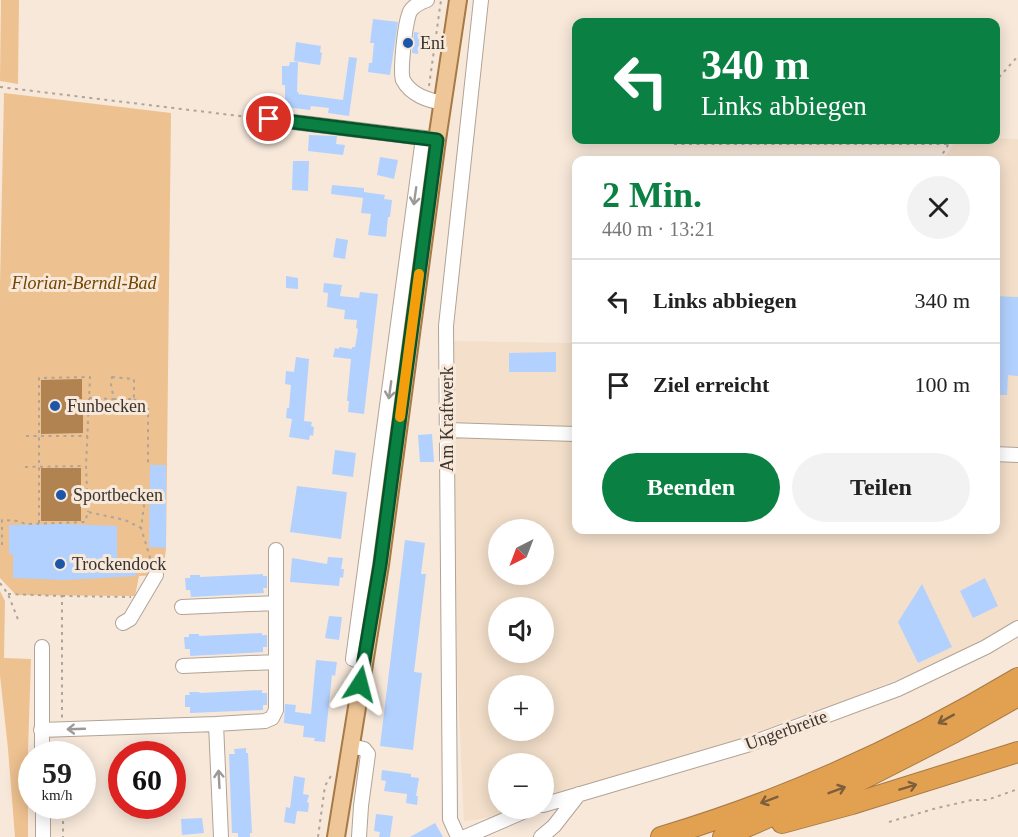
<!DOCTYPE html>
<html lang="de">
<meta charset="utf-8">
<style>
:root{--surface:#fff;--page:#f2f2f2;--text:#222;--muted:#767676;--line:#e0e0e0;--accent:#0b8043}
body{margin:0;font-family:"Times New Roman",serif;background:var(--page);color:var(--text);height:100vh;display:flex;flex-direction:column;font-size:22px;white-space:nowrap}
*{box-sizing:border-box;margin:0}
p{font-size:20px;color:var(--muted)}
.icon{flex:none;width:33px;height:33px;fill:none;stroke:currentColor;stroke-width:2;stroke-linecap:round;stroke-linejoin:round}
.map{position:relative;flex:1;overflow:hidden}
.drawer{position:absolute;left:572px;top:156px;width:428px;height:378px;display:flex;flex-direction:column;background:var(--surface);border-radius:12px;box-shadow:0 3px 15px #0003}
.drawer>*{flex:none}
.guide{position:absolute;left:572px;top:18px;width:428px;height:126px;border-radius:12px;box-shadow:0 3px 15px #0003;background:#0b8043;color:#fff;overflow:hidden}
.needle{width:39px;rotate:222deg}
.tools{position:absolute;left:488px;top:519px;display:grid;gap:12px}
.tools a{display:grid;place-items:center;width:66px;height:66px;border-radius:50%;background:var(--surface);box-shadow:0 3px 15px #0003;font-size:30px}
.speed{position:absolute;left:18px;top:741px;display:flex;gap:12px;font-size:30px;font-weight:700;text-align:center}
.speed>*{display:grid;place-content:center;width:78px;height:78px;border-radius:50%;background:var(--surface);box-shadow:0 3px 15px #0003;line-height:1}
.speed small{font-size:15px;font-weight:400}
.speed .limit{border:9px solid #d22;background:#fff;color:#111}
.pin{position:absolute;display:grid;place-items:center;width:51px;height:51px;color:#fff;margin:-26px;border:3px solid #fff;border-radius:50%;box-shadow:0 2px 6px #0007}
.me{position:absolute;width:66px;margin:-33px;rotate:9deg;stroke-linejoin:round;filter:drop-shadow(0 0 4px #0008)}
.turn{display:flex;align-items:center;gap:21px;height:126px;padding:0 30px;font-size:27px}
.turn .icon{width:78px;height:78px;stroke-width:2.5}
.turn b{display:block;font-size:42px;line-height:51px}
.round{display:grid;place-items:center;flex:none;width:63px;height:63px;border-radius:32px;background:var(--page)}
.headline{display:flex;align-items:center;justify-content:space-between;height:102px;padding:0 30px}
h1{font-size:36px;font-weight:600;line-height:45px;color:var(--accent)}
.primary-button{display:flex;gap:12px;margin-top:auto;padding:12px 30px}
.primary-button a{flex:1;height:69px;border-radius:36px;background:var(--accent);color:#fff;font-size:24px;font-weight:600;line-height:69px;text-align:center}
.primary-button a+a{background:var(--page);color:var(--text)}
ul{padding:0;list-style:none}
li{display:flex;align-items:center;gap:18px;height:84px;padding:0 30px;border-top:2px solid var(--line)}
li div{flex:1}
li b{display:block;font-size:22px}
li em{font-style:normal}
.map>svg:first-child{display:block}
.built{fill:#f3dfca;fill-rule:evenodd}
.green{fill:#eec190}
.water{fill:#b18350}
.building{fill:#b3d1fe}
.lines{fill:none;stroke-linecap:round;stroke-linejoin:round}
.minor-casing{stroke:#b1a396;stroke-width:16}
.major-casing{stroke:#a77a45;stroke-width:20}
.highway-casing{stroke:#a77a45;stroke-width:22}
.path{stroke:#afa499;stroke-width:2;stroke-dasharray:3 4.5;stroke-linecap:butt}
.minor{stroke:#fff;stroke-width:14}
.major{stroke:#eec697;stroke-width:16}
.highway{stroke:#e2a051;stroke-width:20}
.oneway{stroke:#9c9996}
.oneway2{stroke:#7d5f3c}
.route-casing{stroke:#07532c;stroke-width:15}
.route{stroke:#0b8043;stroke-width:10}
.slow{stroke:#f59e0b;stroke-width:10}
.poi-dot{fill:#1c56a8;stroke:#f7e8da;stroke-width:2}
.labels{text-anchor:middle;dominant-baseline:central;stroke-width:6;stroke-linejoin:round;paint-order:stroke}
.poi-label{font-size:18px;fill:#39332e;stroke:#f7e8da;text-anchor:start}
.park-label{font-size:18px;font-style:italic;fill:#724501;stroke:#f7e8da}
.street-label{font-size:18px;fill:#39332e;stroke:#f7e8da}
</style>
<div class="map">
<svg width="1018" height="837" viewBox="0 0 1018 837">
<rect width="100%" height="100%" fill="#f7e8da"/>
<!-- built -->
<path class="built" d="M995 138 1018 139V622L1006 631 946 660 738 744 543 802V764H498V808L520 809 481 819 464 821 457 665 453 341 576 343V530H994V160H943L956 140H994ZM498 530H543V574H498ZM498 608H543V652H498ZM498 686H543V730H498Z"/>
<!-- green -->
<path class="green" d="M1 0H19L18 84 0 81Z
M4 93 171 113 166 548 163 575 139 576 135 596 16 595 0 578V285Z
M0 591 5 601 4 658 31 659 28 750V837H15L8 749 0 675Z"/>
<!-- water -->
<path class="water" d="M82 379V399H68L69 412H83V433L41 434V380Z
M41 468H81V521H41Z"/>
<!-- building -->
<path class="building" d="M373 19 398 22 390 75 368 72 369 63H372L374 43H370Z
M414 32 421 33 418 54 412 53Z
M296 42 321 46 320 52 322 53 320 65 294 61Z
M349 57 357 58 349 116 328 113 329 108 311 106 310 110 285 107V85H282V66H289L290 62H298L297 92H299L298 94 343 100Z
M309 135 337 136 336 144 345 145 343 155 308 151Z
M380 157 398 160 394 179 377 175Z
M293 161H309L308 191 292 190Z
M332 185 364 188V192L385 195 384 199 392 200 390 217H388L386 237 368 235 371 214 361 213 363 198 331 194Z
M336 238 348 240 345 259 333 257Z
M286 276 298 278V289L286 288Z
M324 283 342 285 340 296 359 298 360 292 378 294 364 414 348 412 349 401H347L351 359 333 357 335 348 339 349V347L352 349V347H355L358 329 356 328 357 320 344 319 345 310 327 307 328 293 323 292Z
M994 296 1018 297V376L1008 375 1007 395H994Z
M556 352V372H509V353Z
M296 357 309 359 304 421 312 422 311 426 314 427 313 436 310 435 309 440 289 437 292 419 286 418 287 408H289L291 385 285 384 286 371 294 372Z
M432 434 434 462H420L418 435Z
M335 450 356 453 353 477 332 474Z
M150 465H166V548L149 547Z
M297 486 347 492 341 539 290 532Z
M63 524 117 526V559H135L136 576 65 580 13 578V554H9V525Z
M405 540 425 543 421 574H426L414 672 422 673 413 750 380 746Z
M328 557 343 558 341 569H344L343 578 340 577 339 586 290 582 292 558 327 564Z
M263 574V576H267V588H263L264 593 191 597 190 590H186L185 578H190V575H200V577Z
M985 578 998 606 973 618 960 591Z
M922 584 952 647 918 663 898 622Z
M329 616 342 617 339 640 325 638Z
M262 633V635H267V647H263V652L190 656V649H185L184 637H189V634H199V636Z
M316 660 337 662 335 676 332 675 325 742 314 741 315 738 303 737 304 726 284 723 285 704 296 705 295 712 311 714Z
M262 690V693H267V705H263V710L190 713V707H185V695H190L189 692H199L200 693Z
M246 748V753H248L252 833H250V837H238V833H232L229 754H235L234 749Z
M382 770 411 774V777L419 778 416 796H418L417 805 406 803 407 794 384 791 386 781 381 780Z
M294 776 305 778 303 794 309 795 307 802 309 803 308 812 297 811 295 824 284 822 286 807 290 808Z
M376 814 393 816 390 837H379L380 832 374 831Z
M202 818 204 833 182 835 181 819Z
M435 823 443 837H410Z"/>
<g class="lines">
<defs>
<path id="minor" d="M427 0C421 2 415 5 411 10 405 17 400 72 403 80 411 95 427 100 443 103
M269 119 432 139
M447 430 576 434
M994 454 1018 455
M182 607 276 603
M123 623 130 619 156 575
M364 663 353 659 423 138
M183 666 276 662
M216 724 265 721 272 718 276 710V550
M41 730 216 724 221 837
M351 746 364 749 368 754 361 806 359 837
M42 754V647
M543 805 750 744 898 689 986 647 1018 628
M43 806V837
M458 837 450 819 446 326 481 0
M465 837 532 808
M541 837 554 826 579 794"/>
<path id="major" d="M336 837 380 565 437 140 458 0"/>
<path id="highway" d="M782 823 852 804 1018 752
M661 837C786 800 906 745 1018 678
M723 837 783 811 855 783 953 733 1018 696"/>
</defs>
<!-- minor casing -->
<use href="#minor" class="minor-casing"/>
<!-- major casing -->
<use href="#major" class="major-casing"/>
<!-- highway casing -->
<use href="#highway" class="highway-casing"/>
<!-- path -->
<path class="path" d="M994 83 1018 56
M429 86 441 0
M0 87 256 118
M674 144H948
M939 160 951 140
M112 377 134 379V399H114L111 385Z
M89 398 113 399
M134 399 148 409V463
M26 436H88
M25 467 85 466
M143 497 144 506 141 528 152 564
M39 523V378L90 377 86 466 88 512
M2 545V520L18 521 26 524 85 522 88 512 125 520 141 528
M0 583 8 594 19 622
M8 594 62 596V719
M62 596 131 597
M62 742V754
M63 806V837
M889 822 937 808 972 800H987L1018 789
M318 837 325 786 332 774"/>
<!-- minor -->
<use href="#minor" class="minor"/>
<!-- major -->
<use href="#major" class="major"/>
<!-- highway -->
<use href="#highway" class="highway"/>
</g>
<!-- one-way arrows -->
<defs><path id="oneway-shaft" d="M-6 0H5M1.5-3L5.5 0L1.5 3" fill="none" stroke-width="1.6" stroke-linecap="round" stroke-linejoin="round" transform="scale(1.5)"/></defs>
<g class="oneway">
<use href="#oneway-shaft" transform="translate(415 196) rotate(98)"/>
<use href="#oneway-shaft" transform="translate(390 390) rotate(98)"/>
<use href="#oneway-shaft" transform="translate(76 729) rotate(178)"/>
<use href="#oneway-shaft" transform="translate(219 779) rotate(-93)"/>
</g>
<g class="oneway2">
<use href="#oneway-shaft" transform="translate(946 719) rotate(151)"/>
<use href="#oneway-shaft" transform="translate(908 787) rotate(-17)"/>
<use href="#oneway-shaft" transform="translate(837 790) rotate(-21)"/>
<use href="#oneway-shaft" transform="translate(769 800) rotate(159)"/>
</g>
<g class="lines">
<defs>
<path id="route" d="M269 119 437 140 380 565 360 684"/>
</defs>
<!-- route casing -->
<use href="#route" class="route-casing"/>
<!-- route -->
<use href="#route" class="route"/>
<!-- slow -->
<path class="slow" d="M400 417 419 274"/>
</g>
<!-- markers -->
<g class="poi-dot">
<circle cx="408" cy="43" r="6"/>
<circle cx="55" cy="406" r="6"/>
<circle cx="61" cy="495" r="6"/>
<circle cx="60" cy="564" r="6"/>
</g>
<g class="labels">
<!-- poi labels -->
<g class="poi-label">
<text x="420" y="43">Eni</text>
<text x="67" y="406">Funbecken</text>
<text x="73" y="495">Sportbecken</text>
<text x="72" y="564">Trockendock</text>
</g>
<!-- park labels -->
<g class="park-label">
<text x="84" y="283">Florian-Berndl-Bad</text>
</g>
<!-- street labels -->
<g class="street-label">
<text transform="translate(447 419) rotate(-90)">Am Kraftwerk</text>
<text transform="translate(786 730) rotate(-20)">Ungerbreite</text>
</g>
</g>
</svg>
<div class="tools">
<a><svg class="needle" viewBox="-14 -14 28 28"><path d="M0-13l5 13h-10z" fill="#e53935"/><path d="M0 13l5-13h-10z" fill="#767676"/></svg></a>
<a><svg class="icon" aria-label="sound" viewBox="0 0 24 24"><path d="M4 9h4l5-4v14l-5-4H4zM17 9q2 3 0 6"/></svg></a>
<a>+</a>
<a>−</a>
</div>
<div class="speed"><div>59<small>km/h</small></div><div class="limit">60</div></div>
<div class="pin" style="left:269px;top:119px;background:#d93025"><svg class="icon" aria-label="arrive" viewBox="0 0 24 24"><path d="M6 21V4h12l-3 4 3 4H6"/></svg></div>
<svg class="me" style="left:360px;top:684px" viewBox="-20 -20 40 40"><path d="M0-17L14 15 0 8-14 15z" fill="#0b8043" stroke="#fff" stroke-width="4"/></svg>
<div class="guide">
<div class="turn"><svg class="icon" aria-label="left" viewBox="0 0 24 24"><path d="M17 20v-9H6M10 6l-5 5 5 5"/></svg><div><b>340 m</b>Links abbiegen</div></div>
</div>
<section class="drawer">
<div class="headline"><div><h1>2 Min.</h1><p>440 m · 13:21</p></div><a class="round"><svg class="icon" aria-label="close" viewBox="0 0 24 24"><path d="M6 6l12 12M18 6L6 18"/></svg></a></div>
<ul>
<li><svg class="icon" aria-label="left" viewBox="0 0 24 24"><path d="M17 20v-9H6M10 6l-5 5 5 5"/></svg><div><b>Links abbiegen</b></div><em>340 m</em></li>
<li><svg class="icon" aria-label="arrive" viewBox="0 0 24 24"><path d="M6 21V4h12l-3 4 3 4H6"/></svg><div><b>Ziel erreicht</b></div><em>100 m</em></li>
</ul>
<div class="primary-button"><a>Beenden</a><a>Teilen</a></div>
</section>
</div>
